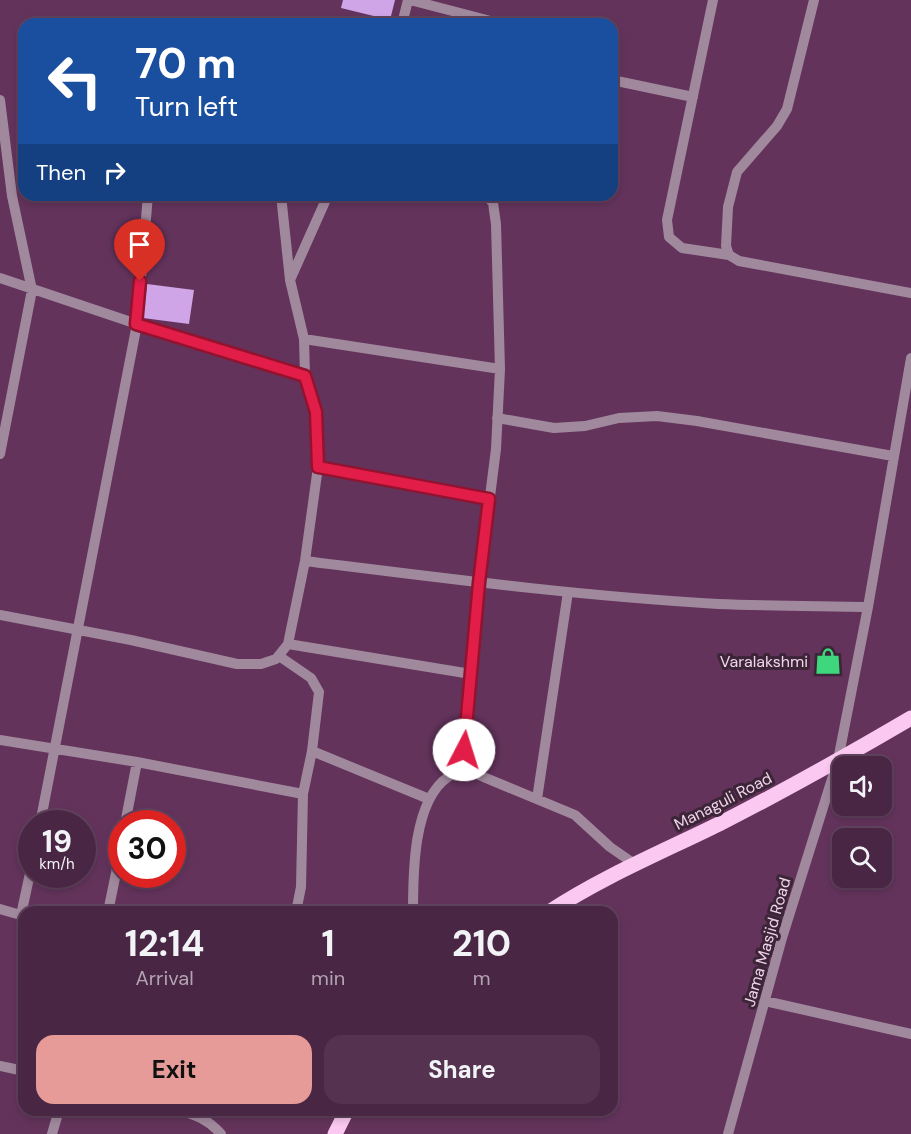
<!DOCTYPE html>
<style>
:root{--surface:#4a2645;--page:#543250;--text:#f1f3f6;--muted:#b2a5b3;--line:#61435e;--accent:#e69b98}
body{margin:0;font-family:"DM Sans",sans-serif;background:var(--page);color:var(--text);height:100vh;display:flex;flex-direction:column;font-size:22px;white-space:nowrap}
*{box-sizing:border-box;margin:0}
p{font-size:20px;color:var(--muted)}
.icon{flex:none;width:33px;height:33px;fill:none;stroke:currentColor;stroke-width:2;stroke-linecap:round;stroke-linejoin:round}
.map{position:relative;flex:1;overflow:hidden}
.panel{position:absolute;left:18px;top:906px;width:600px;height:210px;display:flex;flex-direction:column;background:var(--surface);border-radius:18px;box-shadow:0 3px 9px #0003,0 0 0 2px var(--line)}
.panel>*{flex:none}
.guide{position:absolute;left:18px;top:18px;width:600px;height:183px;border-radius:18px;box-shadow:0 3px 9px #0003,0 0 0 2px var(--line);background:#1a4fa0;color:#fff;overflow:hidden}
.controls{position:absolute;left:832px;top:756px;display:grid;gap:12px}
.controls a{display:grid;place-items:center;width:60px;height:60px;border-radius:12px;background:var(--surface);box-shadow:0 3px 9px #0003,0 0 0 2px var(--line);font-size:30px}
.speed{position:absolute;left:18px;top:810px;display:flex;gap:12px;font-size:30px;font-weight:700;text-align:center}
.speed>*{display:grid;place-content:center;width:78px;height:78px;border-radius:50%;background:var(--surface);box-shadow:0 3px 9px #0003,0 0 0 2px var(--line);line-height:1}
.speed small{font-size:15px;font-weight:400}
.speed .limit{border:9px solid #d22;background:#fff;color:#111}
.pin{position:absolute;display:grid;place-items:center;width:51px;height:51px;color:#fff;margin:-62px -26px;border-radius:50% 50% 50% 0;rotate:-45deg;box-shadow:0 0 6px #0007}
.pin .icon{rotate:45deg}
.me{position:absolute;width:66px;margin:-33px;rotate:5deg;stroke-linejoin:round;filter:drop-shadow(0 0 4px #0008)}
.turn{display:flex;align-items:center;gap:21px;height:126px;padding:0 18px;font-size:27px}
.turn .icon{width:78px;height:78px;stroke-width:2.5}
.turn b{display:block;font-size:42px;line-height:51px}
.then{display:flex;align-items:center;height:57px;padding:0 18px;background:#0003;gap:12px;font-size:22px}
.eta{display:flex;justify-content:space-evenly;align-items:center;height:102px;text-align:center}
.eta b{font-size:36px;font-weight:700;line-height:42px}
.button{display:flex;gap:12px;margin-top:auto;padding:12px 18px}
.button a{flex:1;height:69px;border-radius:18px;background:var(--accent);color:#111;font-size:24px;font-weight:700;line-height:69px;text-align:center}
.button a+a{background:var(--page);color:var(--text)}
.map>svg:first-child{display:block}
.building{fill:#cfa5e8}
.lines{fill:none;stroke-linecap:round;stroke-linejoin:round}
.minor{stroke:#a1899d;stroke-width:10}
.major{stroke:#fac8f0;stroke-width:15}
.route-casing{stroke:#92132f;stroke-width:15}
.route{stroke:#e11d48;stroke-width:10}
.labels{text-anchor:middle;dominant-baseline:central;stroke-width:6;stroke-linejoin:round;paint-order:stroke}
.poi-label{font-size:16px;fill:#f1d3eb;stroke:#3b2537;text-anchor:end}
.street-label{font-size:16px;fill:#f1d3eb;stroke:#3b2537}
</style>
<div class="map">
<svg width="911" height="1134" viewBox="0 0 911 1134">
<rect width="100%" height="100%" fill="#63335c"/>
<!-- building -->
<path class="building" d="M343 0H395L390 20 341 8Z
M147 284 194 290 189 324 143 318Z"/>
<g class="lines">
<!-- minor -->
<path class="minor" d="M410 0 502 24
M713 0 667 220 669 237 682 248 729 255
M814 0 787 109 777 126 737 172 728 207 726 246 729 255 739 261 911 293
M402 24 408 0
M612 80 693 97
M0 100 12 196 32 290 0 454
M281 195 290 280 304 339 305 376
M486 195 493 203 496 224 500 369 496 449 479 583 464 750 469 767 481 776 575 815 610 847 636 865
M0 278 137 324 305 376 316 413 318 467 305 561 288 644 276 659 261 664H237L131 640 0 615
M290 280 328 195
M304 339 500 369
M497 418 554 428 585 426 619 418 657 416 697 421 893 456
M318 467 489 499
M305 561C442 578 579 596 718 604 768 606 818 606 868 607
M288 644 471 674
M0 740 137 762 303 794 312 751 319 692 311 678 279 656
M312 751 429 799
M537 799 568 592
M40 824 137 324 148 195
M125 824 137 762
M0 909 24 916
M108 912 122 844
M296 912 301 887 303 794
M413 912C413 873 413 801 448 777 454 773 463 770 469 767
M21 915 32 864
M765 1001 911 1034
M0 1066 24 1071
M178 1110C196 1115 209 1120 221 1134
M52 1134 59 1110
M728 1134 782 938 838 760 868 607 911 358"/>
<!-- major -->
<path class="major" d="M549 912C602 877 662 852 719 824 784 791 848 755 911 718
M335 1134 347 1110"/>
</g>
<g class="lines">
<defs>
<path id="route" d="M140 281 136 324 305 376 316 412 318 467 489 499 479 583 464 750"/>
</defs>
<!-- route casing -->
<use href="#route" class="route-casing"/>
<!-- route -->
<use href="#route" class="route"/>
</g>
<!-- icons -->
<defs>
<symbol id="shop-bare" viewBox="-9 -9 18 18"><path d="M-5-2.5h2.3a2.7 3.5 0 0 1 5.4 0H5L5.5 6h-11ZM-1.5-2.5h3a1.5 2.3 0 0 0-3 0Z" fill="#3fd77d" stroke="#3b2537" stroke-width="2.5" paint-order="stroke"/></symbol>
</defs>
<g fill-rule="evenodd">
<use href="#shop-bare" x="809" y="642" width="38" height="38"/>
</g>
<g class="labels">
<!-- poi labels -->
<g class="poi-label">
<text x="808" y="661">Varalakshmi</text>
</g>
<!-- street labels -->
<g class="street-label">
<text transform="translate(723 801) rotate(-27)">Managuli Road</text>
<text transform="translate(767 942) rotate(-74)">Jama Masjid Road</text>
</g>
</g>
</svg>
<div class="controls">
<a><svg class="icon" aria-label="sound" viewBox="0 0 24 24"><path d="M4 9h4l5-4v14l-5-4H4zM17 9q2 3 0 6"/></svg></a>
<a><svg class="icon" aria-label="search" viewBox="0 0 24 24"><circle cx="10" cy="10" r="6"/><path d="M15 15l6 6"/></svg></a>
</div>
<div class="speed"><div>19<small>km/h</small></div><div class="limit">30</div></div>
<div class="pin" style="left:140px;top:281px;background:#d93025"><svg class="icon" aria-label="arrive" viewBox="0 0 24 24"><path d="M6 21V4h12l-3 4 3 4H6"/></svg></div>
<svg class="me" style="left:464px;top:750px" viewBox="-20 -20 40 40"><circle r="19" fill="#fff"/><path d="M0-13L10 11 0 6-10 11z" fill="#e11d48"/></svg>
<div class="guide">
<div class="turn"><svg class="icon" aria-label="left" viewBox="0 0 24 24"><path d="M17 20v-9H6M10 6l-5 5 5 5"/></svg><div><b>70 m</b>Turn left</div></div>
<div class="then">Then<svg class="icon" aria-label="right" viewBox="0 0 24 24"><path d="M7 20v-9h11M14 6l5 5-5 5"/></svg></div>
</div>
<section class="panel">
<div class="eta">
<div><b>12:14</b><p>Arrival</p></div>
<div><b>1</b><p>min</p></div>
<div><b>210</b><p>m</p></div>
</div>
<div class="button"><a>Exit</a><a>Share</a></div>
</section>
</div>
